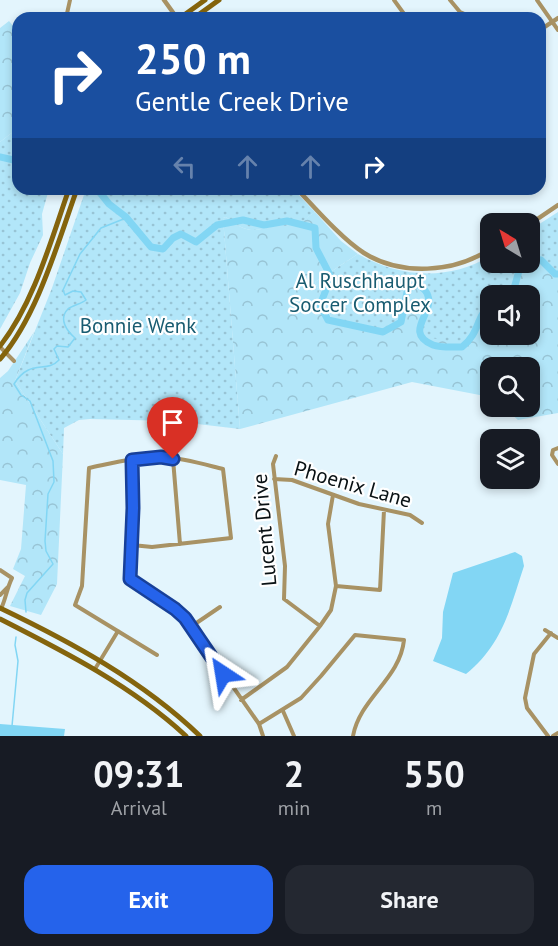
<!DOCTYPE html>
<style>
:root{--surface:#171b24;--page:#242831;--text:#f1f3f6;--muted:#9ea1a6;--accent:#2563eb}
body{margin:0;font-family:"PT Sans",sans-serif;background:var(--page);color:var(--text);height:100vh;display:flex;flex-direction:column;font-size:22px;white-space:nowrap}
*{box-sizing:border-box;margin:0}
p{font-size:20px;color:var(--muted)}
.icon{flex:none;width:33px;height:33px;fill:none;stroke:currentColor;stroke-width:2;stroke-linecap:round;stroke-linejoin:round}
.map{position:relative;height:736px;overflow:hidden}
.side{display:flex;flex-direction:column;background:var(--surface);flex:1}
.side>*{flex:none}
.banner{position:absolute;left:12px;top:12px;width:534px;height:183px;border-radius:18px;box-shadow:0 3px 9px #0003;background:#1a4fa0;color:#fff;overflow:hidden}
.needle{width:39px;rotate:322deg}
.buttons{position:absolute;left:480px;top:213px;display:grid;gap:12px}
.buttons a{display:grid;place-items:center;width:60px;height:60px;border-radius:12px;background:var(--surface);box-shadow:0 3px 9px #0003;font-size:30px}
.pin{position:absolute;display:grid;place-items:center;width:51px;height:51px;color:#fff;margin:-62px -26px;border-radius:50% 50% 50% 0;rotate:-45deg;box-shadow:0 0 6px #0007}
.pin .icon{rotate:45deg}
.me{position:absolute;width:66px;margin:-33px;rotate:327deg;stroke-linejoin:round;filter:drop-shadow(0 0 4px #0008)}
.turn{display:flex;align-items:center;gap:21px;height:126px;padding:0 24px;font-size:27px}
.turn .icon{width:78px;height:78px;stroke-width:2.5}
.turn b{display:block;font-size:42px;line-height:51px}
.lanes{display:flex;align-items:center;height:57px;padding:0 24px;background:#0003;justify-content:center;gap:30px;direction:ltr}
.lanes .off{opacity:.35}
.eta{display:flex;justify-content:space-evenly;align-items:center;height:102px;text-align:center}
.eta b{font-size:36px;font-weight:700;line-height:42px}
.primary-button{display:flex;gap:12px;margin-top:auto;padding:12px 24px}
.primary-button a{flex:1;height:69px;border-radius:18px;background:var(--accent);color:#fff;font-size:24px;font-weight:700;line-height:69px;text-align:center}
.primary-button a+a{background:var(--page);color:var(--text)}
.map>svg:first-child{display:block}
.forest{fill:url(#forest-crowns)}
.park{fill:url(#park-dots)}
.water{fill:#82d6f4}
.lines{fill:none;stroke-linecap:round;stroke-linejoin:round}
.stream{stroke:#82d6f4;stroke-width:1.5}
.river{stroke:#82d6f4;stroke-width:7}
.minor{stroke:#a89264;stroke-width:4}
.tertiary{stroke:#a89264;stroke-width:4.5}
.secondary{stroke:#84640d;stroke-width:5}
.route-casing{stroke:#184099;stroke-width:15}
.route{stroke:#2563eb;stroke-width:10}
.labels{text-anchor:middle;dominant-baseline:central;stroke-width:4.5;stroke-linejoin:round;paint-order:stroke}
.park-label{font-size:21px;fill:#195c71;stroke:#fff}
.street-label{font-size:21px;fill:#091114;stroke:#fff}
</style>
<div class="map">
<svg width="558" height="736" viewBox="0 0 558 736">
<defs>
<pattern id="forest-crowns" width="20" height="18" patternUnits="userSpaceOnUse" patternTransform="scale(1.5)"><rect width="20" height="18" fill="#b2e6f9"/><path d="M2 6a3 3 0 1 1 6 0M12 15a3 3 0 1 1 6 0" fill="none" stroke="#98c4d5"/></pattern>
<pattern id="park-dots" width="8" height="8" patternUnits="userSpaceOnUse" patternTransform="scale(1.5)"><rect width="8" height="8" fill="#b2e6f9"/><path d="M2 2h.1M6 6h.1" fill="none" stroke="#98c4d5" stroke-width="1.8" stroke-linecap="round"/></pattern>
</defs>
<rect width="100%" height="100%" fill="#e3f5fd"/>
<!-- forest -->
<path class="forest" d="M9 21 18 32V128L0 142V28Z
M315 212 341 241 358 254 315 282 332 320 367 330 406 317 409 291 415 287 423 289 431 301 420 328 475 332 481 311 490 308V334H530V296L513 295 522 263 530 262V260L540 257C547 262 551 269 558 273V413L518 420 503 407 530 406V368H490V397L412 382 240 429 223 218 226 217C233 222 241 229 251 230 265 231 280 221 293 227Z
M34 332 15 381 63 454 57 584 41 615 10 606 25 576 13 569 21 549 26 485 0 480V378L8 371Z"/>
<!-- park -->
<path class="park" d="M18 128V189H49L42 214 43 235 30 263 20 293 0 329V142Z
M86 189H231L233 191 237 189H293L315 212 293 228C281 221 265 231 251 230 241 229 233 222 226 217L223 218 240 429 172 421 90 419 79 420 64 428 63 454 15 381 52 288Z
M558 212V273H557L547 262 540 257 530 260V230Z
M358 254C400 278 449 281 490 256V262L523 263 513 295 490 296V308L481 311 475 332 466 345 422 336 420 328 431 301 423 289 415 287 409 291 407 317C374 336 367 330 332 320L315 282Z"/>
<!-- water -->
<path class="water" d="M515 552 522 556 524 566C510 608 503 644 466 674L433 661 442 638 443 612 453 573Z
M0 724 65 729 64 736H0Z"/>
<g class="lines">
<!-- stream -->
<path class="stream" d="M26 612 25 600 27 593 53 564 46 551 45 541 48 494 54 482 53 461 30 401 21 395 14 384C30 358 46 374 59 360L54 349 57 346 68 347 75 338C67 331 58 319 68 309 73 305 81 304 86 300L81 292 73 291 65 295 63 290 80 254 101 228 126 218
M12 726 18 661 15 645 16 637"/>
<!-- river -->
<path class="river" d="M0 157 18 161
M93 189 98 190 109 204 126 217 151 247 163 249 173 238 181 234 196 242 217 225 243 220 264 225 287 221 315 228 316 248 331 277 320 305 328 320 383 332 401 322 407 292 413 285H419C423 288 427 291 428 296 434 313 403 333 433 345 441 348 453 347 462 347 480 333 476 316 490 306
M530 259 541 260 555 274H558
M512 296 520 267 525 262"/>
<!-- minor -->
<path class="minor" d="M394 0 407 18
M450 0 460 12 467 15
M537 0 558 30
M66 18 70 0
M0 347 14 361
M558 448 553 450 552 455 558 464
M276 456 273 464 285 566 284 599 320 626
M173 459 180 544
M132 460 133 508 130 579 175 609 185 618 259 724 263 736
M274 479 292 480 359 504 410 515 422 523
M132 545 152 547 231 538 223 469C203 464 183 458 163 457 139 456 113 463 89 468L82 586 75 605 157 655
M0 570 12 578C7 588 6 598 1 609
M336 586 380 590 384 510
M0 595 8 587
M192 626 220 607
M545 630 558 638
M95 669 118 631
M241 700 287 667 320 626 331 610 336 586 328 524 333 495
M283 711 294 736
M259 724 301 698 321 676 355 635 404 640C400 679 360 698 353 736
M548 736 527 708 525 698 534 654 551 633
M553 736 558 733"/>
<!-- tertiary -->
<path class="tertiary" d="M164 0 177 18
M540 30 558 18
M297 189C315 208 342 239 364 253 401 276 454 273 490 249
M530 224 558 205"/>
<!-- secondary -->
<path class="secondary" d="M180 18 205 0
M194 18 219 0
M0 346C34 303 51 240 69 189
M0 359C37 317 58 242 77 189
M0 608C71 642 143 681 200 736
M0 619C65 652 132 686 186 736"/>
</g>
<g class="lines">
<defs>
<path id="route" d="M173 459 161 457 132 460 133 508 130 579 175 609 185 618 223 674"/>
</defs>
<!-- route casing -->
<use href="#route" class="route-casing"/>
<!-- route -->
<use href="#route" class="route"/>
</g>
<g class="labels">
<!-- park labels -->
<g class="park-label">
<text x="360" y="280">Al Ruschhaupt<tspan x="360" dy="24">Soccer Complex</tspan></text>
<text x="138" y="325">Bonnie Wenk</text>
</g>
<!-- street labels -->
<g class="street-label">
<text transform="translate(353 484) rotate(16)">Phoenix Lane</text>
<text transform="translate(264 530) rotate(-95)">Lucent Drive</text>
</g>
</g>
</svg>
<div class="buttons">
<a><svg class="needle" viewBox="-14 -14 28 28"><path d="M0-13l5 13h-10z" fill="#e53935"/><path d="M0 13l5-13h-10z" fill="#9ea1a6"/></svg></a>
<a><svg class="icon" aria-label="sound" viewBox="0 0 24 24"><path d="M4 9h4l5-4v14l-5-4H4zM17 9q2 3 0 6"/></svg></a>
<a><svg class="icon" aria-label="search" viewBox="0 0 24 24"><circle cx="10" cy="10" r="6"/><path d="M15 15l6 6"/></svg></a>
<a><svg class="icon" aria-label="layers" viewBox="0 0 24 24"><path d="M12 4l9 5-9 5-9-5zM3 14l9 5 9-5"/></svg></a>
</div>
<div class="pin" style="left:173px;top:459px;background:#d93025"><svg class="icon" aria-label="arrive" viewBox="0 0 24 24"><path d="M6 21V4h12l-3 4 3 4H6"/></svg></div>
<svg class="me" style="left:223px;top:674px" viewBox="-20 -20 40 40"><path d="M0-17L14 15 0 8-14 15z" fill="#2563eb" stroke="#fff" stroke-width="4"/></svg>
<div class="banner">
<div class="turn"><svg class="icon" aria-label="right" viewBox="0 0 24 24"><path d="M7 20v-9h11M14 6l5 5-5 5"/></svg><div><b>250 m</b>Gentle Creek Drive</div></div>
<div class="lanes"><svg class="icon off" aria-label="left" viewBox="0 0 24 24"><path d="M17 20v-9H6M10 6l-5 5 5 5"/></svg><svg class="icon off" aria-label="ahead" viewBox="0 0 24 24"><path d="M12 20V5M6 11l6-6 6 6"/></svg><svg class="icon off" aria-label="ahead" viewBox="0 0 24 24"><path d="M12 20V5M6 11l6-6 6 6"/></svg><svg class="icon" aria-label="right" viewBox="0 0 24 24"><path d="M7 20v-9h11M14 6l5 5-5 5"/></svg></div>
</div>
</div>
<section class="side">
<div class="eta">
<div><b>09:31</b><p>Arrival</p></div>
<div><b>2</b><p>min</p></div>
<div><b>550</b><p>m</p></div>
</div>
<div class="primary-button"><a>Exit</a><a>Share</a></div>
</section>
